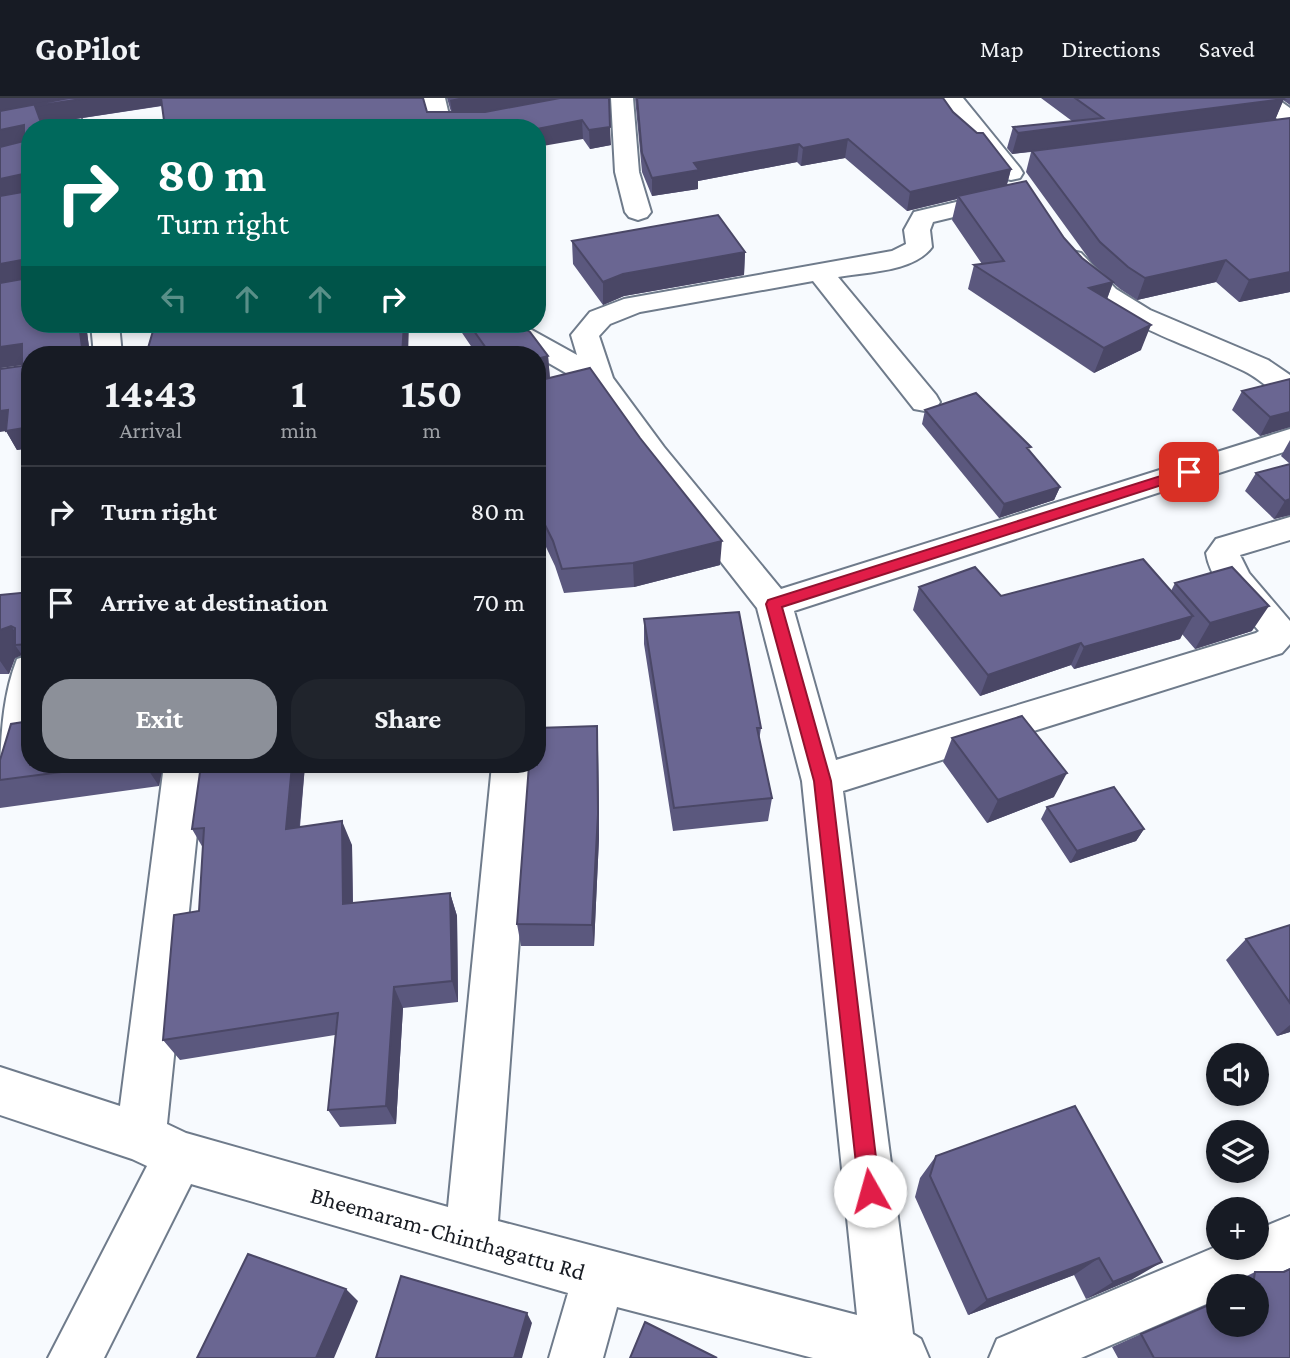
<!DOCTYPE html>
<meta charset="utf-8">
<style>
:root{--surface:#171b24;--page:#20242c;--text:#f1f3f6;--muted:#9ea1a6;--line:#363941;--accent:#8c9099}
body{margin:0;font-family:"Crimson Pro",serif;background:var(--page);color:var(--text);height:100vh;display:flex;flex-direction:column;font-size:26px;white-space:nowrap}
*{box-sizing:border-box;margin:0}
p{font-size:23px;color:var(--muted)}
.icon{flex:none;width:38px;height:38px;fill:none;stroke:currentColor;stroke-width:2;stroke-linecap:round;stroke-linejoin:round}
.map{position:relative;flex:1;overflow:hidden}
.panel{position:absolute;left:21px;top:248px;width:525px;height:427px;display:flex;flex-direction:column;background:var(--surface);border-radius:28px;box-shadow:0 4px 10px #0003}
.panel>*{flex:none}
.top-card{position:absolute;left:21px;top:21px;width:525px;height:214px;border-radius:28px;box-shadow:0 4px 10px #0003;background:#00695c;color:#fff;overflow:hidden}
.buttons{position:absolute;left:1206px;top:945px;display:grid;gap:14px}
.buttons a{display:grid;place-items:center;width:63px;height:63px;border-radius:50%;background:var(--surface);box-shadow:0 4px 10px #0003;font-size:35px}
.pin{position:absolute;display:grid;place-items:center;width:60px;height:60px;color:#fff;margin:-30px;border-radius:14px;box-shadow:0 4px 10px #0006}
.me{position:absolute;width:77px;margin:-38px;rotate:353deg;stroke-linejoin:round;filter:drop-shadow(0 0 5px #0008)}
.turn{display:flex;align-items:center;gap:24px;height:147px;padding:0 21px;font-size:32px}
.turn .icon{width:91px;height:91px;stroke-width:2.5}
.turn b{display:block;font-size:49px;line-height:60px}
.lanes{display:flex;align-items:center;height:66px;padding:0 21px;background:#0003;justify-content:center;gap:35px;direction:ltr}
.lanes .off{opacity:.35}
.eta{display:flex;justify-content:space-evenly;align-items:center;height:119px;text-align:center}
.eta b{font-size:42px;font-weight:700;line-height:49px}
.primary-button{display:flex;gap:14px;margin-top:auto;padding:14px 21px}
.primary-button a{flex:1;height:80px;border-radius:28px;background:var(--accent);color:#fff;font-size:28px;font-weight:700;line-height:80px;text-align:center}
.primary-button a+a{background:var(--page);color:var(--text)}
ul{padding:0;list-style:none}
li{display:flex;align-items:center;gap:21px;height:91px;padding:0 21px;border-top:2px solid var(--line)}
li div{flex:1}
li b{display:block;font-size:26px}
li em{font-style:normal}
header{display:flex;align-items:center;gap:42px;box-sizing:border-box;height:98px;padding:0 35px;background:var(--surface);border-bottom:2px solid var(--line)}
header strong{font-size:33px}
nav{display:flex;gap:38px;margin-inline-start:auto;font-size:24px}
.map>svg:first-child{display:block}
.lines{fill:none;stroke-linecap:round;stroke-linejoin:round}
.minor-casing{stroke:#6f7b8b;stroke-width:4}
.minor{fill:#fff;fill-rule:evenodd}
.wall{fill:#5b587e}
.shaded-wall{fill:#4a4766}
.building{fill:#6a6692;stroke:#4a4766;stroke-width:2}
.route{fill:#e11d48;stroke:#92132f;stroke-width:2}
.labels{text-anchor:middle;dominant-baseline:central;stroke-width:5;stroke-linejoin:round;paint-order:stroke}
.near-street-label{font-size:24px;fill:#171b22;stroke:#fff}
</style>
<header>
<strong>GoPilot</strong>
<nav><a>Map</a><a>Directions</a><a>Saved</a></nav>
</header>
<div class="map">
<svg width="1290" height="1260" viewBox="0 0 1290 1260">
<rect width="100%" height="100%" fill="#f7fafe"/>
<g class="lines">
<defs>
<path id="minor" d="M57 0H79L82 30H60Z
M423 0H445L452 30H430Z
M611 0H633L639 74 651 114 647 119 638 122 629 119 625 114 615 74Z
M940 0H963L1020 70 1023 75 1020 80 1011 82 1002 80Z
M1251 0H1276L1290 10V27L1282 25Z
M1007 92 1016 94 1019 99 1016 104 933 124 930 132 932 149C914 174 866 174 838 179L936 297 940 304 936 311 925 313 914 311 813 183 640 214 610 226 599 238 613 280 664 349 781 491 1290 331V352L794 513 836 662 1256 535 1259 533C1239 509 1211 486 1206 455L1216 441 1290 419V442L1240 457 1249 475 1290 523V546L1282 555 843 693 913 1236 921 1241 929 1260H813L617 1209 603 1260H549L568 1195 191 1086 104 1260H48L147 1068 132 1061 0 1017V969L120 1008 164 667H204L167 1026 186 1035 448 1109 492 667H532L498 1123 857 1217 802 683 757 510 642 363 592 292 537 307V289L573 279 491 232 487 226H521L577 257 571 237 590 214 624 201 892 153 906 146 904 132 914 114Z
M1072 153 1081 155 1116 191 1150 212 1268 262 1290 277V300C1272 296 1261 281 1244 273 1178 241 1103 225 1059 161L1063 155Z
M91 226H119L122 257H94Z
M30 557C30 604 36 655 14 699L0 704C0 656 0 604 17 561Z
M1290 1118V1170L1248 1188H1218V1201L1081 1260H989L997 1241 1218 1148 1256 1150V1132Z"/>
</defs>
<!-- minor casing -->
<use href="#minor" class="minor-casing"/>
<!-- minor -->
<use href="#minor" class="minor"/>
</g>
<!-- wall -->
<path class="wall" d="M0 0H423L427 14H451L447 0H560L611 47 590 51 583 41 162 8 43 26 30 226H86L90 257H30V350L17 352 6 333 22 267 0 270Z
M635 0H943L953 14 1011 71 1007 87 1064 140 1082 160 1109 181 1092 165 1026 74 1031 54 1012 56 1007 50 1013 29 1072 23 1041 0H1290V7L1283 2 1275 22 1290 20V194L1239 204 1216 184 1137 202 1120 191 1113 185 1107 201 1141 252 1094 275 968 191 974 167 982 166 952 122 957 101 907 113 845 60 801 68 797 64 698 83V91L652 98 642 74Z
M572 143 745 154 744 177 624 198 603 207 573 166Z
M456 226H516L548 258 550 280 720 467 634 489 564 495 555 468 537 430V257H477Z
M1290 281V329L1260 338 1232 312 1242 293Z
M925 312 1030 354 1060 389 1054 402 999 420 922 326Z
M1290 342V417L1274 421 1245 393 1256 375 1290 366 1281 358Z
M1175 485 1252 533 1195 551 1182 536 1180 541 1074 571 1071 567 980 598 913 512 919 489 1001 498 1171 493Z
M30 494V569L22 557 15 560 9 576H0V497Z
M644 521 761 630 759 643 772 700 768 723 673 733 644 546Z
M952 640 1054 699 987 725 943 664Z
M598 652 599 740 594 848H521L517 826Z
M0 662 30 667H163L159 688 0 710Z
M197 667H305L300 729 352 747 353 805 450 795 457 818 458 904 403 910 396 1026 340 1029 328 1012 335 937 180 962 163 942 199 813 203 750 192 731 200 673Z
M1047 709 1144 731 1136 743 1070 765 1041 721Z
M1290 827V934L1277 938 1226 862 1246 841Z
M936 1058 1133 1181 1086 1201 1074 1177 968 1217 915 1099 920 1080Z
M1255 1174H1284L1290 1260H1118L1112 1249 1141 1236 1256 1188H1226Z"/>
<!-- shaded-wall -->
<path class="shaded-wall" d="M0 0H66L67 1 0 13Z
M88 0H164L166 7 43 26 44 30H43L35 8Z
M459 0H559L453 20 450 2Z
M1284 1 1275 22 1012 56 1018 35Z
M582 22 583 41 537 49V31Z
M24 27 30 42 0 52V32Z
M610 29 611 47 590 51 589 32Z
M848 41 845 60 801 68 803 50Z
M799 46 797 64 698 83V91L652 98V80L694 65Z
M1011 71 1006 89 958 98 957 101 907 113 910 94Z
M23 76 30 91 0 102V81Z
M745 154 744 177 624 198 603 207V184L623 176Z
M22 162 30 181 0 187V166Z
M1226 162 1216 184 1137 202 1145 180Z
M1290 174V194L1239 204 1249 182Z
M1113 184 1104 209 1089 190Z
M79 226H86L90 257H83Z
M404 226H409L408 257H402Z
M1151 227 1141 252 1094 275 1104 250Z
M22 246 30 266 0 270V249Z
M548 258 550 283 537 287V261Z
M8 312 30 329V350L17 352 6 333 0 334V313Z
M1290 314V329L1260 338 1270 319Z
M1060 389 1054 402 999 420 1004 406Z
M1290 401V417L1274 421 1285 403Z
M722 443 720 467 634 489 633 465Z
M1269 508 1252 533 1195 551 1210 525Z
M1193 518 1180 541 1074 571 1084 549Z
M11 528 24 546 15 547 22 557 15 560 9 576 0 563V532Z
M1081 545 1071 567 980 598 988 577Z
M597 628 598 652 599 740 594 848 592 827Z
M145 667H163L159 688Z
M292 667H305L297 755 286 731Z
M1067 675 1054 699 987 725 998 702Z
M342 723 352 747 353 829 343 806Z
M1144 731 1136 743 1070 765 1077 753Z
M450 795 457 818 458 904 452 883Z
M394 889 403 910 396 1026 386 1008Z
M1290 927V934L1277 938Z
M1099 1160 1074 1177 968 1217 987 1202Z
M1162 1164 1133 1181 1086 1201 1113 1184Z
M346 1191 358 1203 334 1260H316Z
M527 1215 532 1225 522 1260H514Z"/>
<!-- building -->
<path class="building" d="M69 0H88L35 8 43 30H30V226H79L83 257H30V329L6 333 8 312 0 313V271L22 268V246L0 249V185L23 181 22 162 0 166V98L23 94V76L0 81V49L24 43V27L0 32V13Z
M161 0H423L427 14H485L560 0H609L610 29 589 32 582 22 537 31 165 30Z
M637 0H943L953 14 977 35H983L1011 71 910 94 848 41 803 50 799 46 694 65 699 72 652 80 642 55Z
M1075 0H1282L1284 1 1018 35 1013 29 1103 20Z
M1290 20V174L1249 182 1226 162 1145 180 1128 169 1100 144 1032 53Z
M1026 83 1064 140 1082 160 1113 184 1089 190 1151 227 1104 250 974 167 1004 163 958 98Z
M718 117 745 154 623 176 603 184 572 143Z
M155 226H404L402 257H146Z
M469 226H516L530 234 548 258 537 261V257H491Z
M590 270 640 340 722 443 633 465 562 471 553 443 537 411V283Z
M1290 281V314L1270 319 1242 293Z
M976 295 1031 349 1027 350 1060 389 1004 406 925 312Z
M1290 366V401L1285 403 1256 375Z
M1143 461 1193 518 1084 549 1081 545 988 577 919 489 975 469 1001 498Z
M1232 469 1269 508 1210 525 1175 485Z
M30 494V546L15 547V530L11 528 0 532V497Z
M739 514 761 630H757L772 700 674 710 644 521Z
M1022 618 1067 675 998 702 952 640Z
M30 623V667H115L0 682V662L11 626Z
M597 628 598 716 592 827 517 826 529 667H537V630Z
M201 667H292L286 731 342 723 343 806 450 795 452 883 394 889 386 1008 328 1012 338 915 163 942 174 817 199 813 204 730 192 731Z
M1114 689 1144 731 1077 753 1047 709Z
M1290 827V905L1246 841Z
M1075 1008 1162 1164 1113 1184 1099 1160 987 1202 930 1078 936 1058Z
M248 1156 346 1191 316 1260H197Z
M1290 1171V1260H1154L1141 1236 1218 1203V1227H1256V1188H1252L1253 1187 1255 1174H1284Z
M401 1178 527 1215 514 1260H376Z
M645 1224 717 1260H630Z"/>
<!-- route -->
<path class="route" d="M1189 369 1195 374 1193 377 782 509 831 683 880 1093 877 1100 870 1103 863 1100 859 1093 814 683 766 506 768 502Z"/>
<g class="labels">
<!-- near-street labels -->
<g class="near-street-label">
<text transform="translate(448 1135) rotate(16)">Bheemaram-Chinthagattu Rd</text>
</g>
</g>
</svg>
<div class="buttons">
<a><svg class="icon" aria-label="sound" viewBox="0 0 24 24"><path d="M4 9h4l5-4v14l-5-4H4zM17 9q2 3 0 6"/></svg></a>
<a><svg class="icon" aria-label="layers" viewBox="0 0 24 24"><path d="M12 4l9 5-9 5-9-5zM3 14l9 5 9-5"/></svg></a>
<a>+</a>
<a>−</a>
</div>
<div class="pin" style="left:1189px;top:374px;background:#d93025"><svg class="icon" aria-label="arrive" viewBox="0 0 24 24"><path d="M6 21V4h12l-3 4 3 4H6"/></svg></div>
<svg class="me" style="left:870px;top:1093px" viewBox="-20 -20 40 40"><circle r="19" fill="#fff"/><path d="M0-13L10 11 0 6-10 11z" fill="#e11d48"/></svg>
<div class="top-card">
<div class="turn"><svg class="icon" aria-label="right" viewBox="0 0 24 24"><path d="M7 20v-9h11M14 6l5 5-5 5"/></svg><div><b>80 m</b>Turn right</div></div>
<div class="lanes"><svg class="icon off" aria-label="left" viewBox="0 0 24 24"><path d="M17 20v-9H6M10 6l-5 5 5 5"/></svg><svg class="icon off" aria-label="ahead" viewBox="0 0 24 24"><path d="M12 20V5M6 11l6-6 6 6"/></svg><svg class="icon off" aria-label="ahead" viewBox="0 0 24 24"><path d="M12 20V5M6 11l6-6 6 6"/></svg><svg class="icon" aria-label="right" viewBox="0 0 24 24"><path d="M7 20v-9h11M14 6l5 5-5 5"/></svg></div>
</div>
<section class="panel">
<div class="eta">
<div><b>14:43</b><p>Arrival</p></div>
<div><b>1</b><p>min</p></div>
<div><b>150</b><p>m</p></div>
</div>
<ul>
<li><svg class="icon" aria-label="right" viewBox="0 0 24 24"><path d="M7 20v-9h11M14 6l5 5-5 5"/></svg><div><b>Turn right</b></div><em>80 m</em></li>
<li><svg class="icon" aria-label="arrive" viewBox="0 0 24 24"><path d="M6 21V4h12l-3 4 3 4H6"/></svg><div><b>Arrive at destination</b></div><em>70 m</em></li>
</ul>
<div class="primary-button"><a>Exit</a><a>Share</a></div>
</section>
</div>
